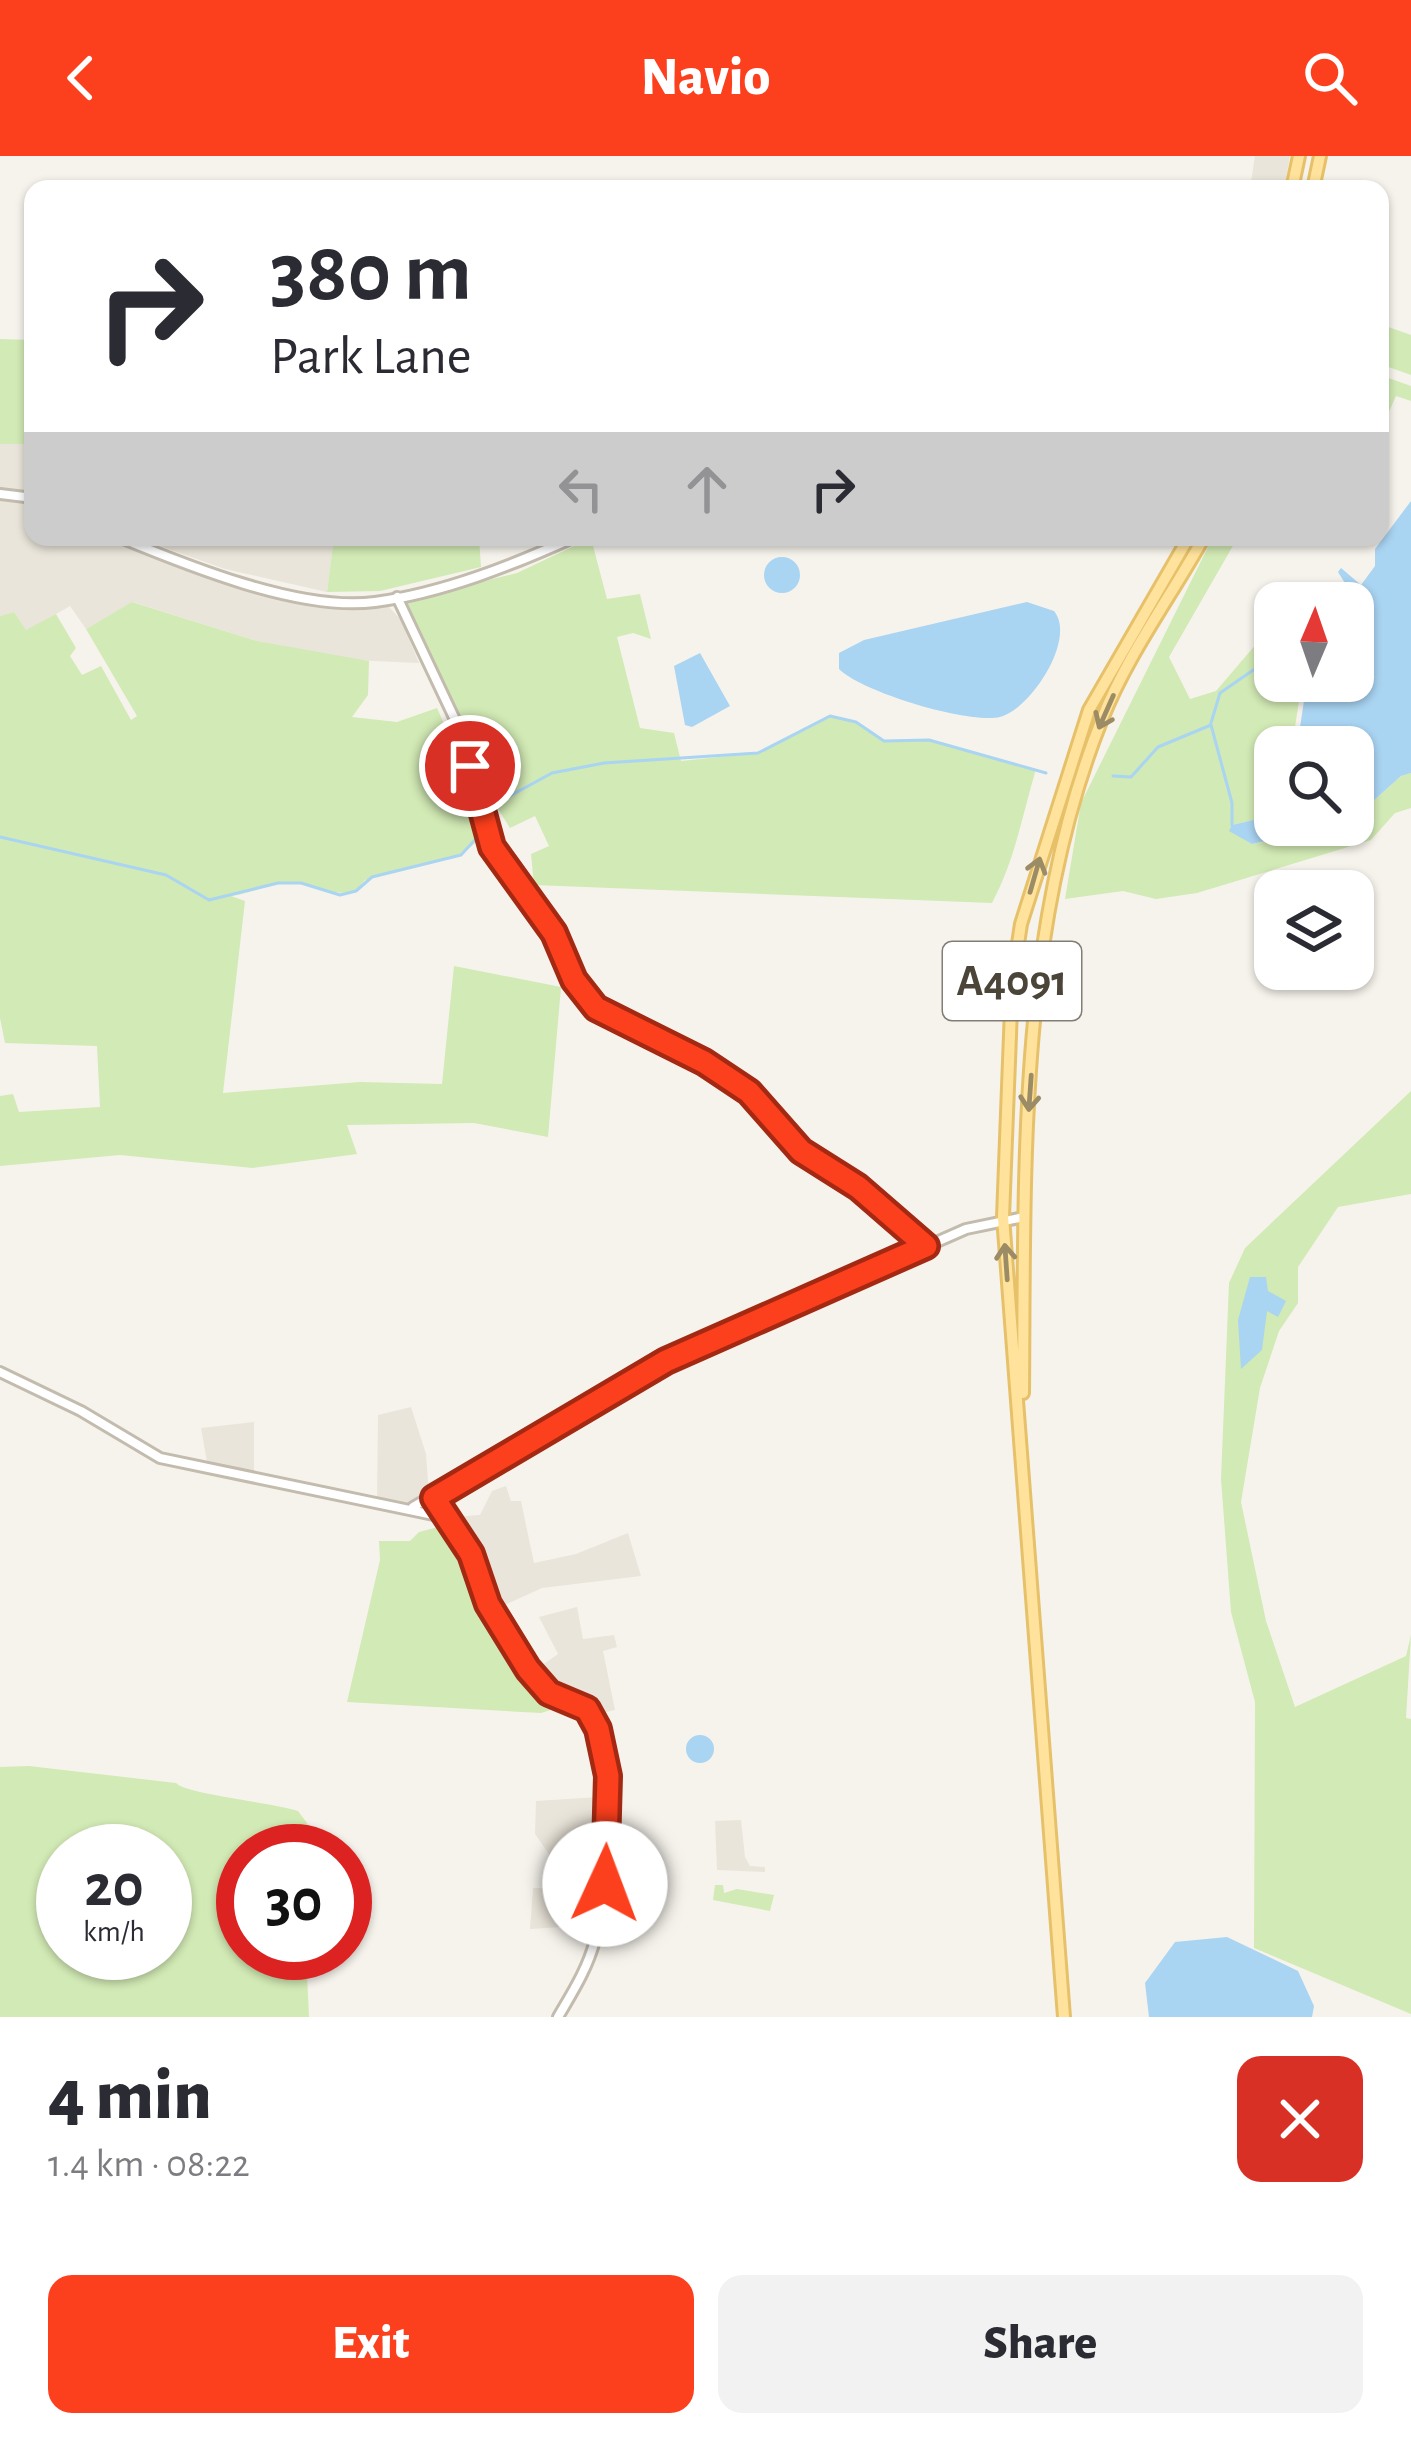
<!DOCTYPE html>
<meta charset="utf-8">
<style>
:root{--surface:#fff;--page:#f2f2f3;--text:#2b2b33;--muted:#7c7c81;--accent:#fc3f1d}
body{margin:0;font-family:"Alegreya Sans",sans-serif;background:var(--page);color:var(--text);height:100vh;display:flex;flex-direction:column;font-size:45px;white-space:nowrap}
*{box-sizing:border-box;margin:0}
p{font-size:39px;color:var(--muted)}
.icon{flex:none;width:66px;height:66px;fill:none;stroke:currentColor;stroke-width:2;stroke-linecap:round;stroke-linejoin:round}
.map{position:relative;height:1861px;overflow:hidden}
.drawer{display:flex;flex-direction:column;background:var(--surface);flex:1}
.drawer>*{flex:none}
.guide{position:absolute;left:24px;top:24px;width:1365px;height:366px;border-radius:24px;box-shadow:0 3px 9px #0004;background:#fff;color:var(--text);overflow:hidden}
.needle{width:78px;rotate:2deg}
.tools{position:absolute;left:1254px;top:426px;display:grid;gap:24px}
.tools a{display:grid;place-items:center;width:120px;height:120px;border-radius:24px;background:var(--surface);box-shadow:0 3px 9px #0004;font-size:60px}
.speed{position:absolute;left:36px;top:1668px;display:flex;gap:24px;font-size:60px;font-weight:700;text-align:center}
.speed>*{display:grid;place-content:center;width:156px;height:156px;border-radius:50%;background:var(--surface);box-shadow:0 3px 9px #0004;line-height:1}
.speed small{font-size:30px;font-weight:400}
.speed .limit{border:18px solid #d22;background:#fff;color:#111}
.pin{position:absolute;display:grid;place-items:center;width:102px;height:102px;color:#fff;margin:-51px;border:6px solid #fff;border-radius:50%;box-shadow:0 3px 12px #0007}
.me{position:absolute;width:132px;margin:-66px;rotate:2deg;stroke-linejoin:round;filter:drop-shadow(0 0 9px #0008)}
.turn{display:flex;align-items:center;gap:42px;height:252px;padding:0 48px;font-size:54px}
.turn .icon{width:156px;height:156px;stroke-width:2.5}
.turn b{display:block;font-size:84px;line-height:102px}
.lanes{display:flex;align-items:center;height:114px;padding:0 48px;background:#0003;justify-content:center;gap:60px;direction:ltr}
.lanes .off{opacity:.35}
.round{display:grid;place-items:center;flex:none;width:126px;height:126px;border-radius:24px;background:var(--page)}
.overview{display:flex;align-items:center;justify-content:space-between;height:204px;padding:0 48px}
h1{font-size:72px;font-weight:800;line-height:90px}
.action{display:flex;gap:24px;margin-top:auto;padding:24px 48px}
.action a{flex:1;height:138px;border-radius:24px;background:var(--accent);color:#fff;font-size:48px;font-weight:800;line-height:138px;text-align:center}
.action a+a{background:var(--page);color:var(--text)}
header{display:flex;justify-content:space-between;align-items:center;height:156px;padding:0 48px;background:var(--accent);color:#fff;font-size:54px;font-weight:800}
.map>svg:first-child{display:block}
.residential{fill:#eae5da}
.green{fill:#d2eab5;fill-rule:evenodd}
.water{fill:#a9d4f2}
.lines{fill:none;stroke-linecap:round;stroke-linejoin:round}
.stream{stroke:#a9d4f2;stroke-width:3}
.minor-casing{stroke:#c2bbae;stroke-width:14}
.primary-casing{stroke:#e6c16a;stroke-width:16}
.minor{stroke:#fff;stroke-width:8}
.primary{stroke:#ffe39c;stroke-width:10}
.oneway{stroke:#9c8c66}
.route-casing{stroke:#a42913;stroke-width:30}
.route{stroke:#fc3f1d;stroke-width:21}
.labels{text-anchor:middle;dominant-baseline:central;stroke-width:9;stroke-linejoin:round;paint-order:stroke}
.shield{fill:#fff;stroke:#817c74;stroke-width:3}
.shield-label{font-size:45px;font-weight:bold;fill:#4b4439}
</style>
<header><svg class="icon" aria-label="back" viewBox="0 0 24 24"><path d="M15 5l-7 7 7 7"/></svg>Navio<svg class="icon" aria-label="search" viewBox="0 0 24 24"><circle cx="10" cy="10" r="6"/><path d="M15 15l6 6"/></svg></header>
<div class="map">
<svg width="1411" height="1861" viewBox="0 0 1411 1861">
<rect width="100%" height="100%" fill="#f6f3ec"/>
<!-- residential -->
<path class="residential" d="M1255 0H1290L1284 33H1250Z
M26 281H33V335L0 333V288H25Z
M18 343 33 347V381H106L281 442 333 451 388 450 401 464 419 507 351 504 257 485 133 446 86 473 70 450 26 475 14 456 0 460V344Z
M134 381H334L327 436 225 413Z
M411 1251 426 1298 429 1339 405 1349 377 1347 378 1259Z
M254 1266V1316L207 1306 201 1272Z
M506 1330 511 1345H521L534 1407 576 1398 628 1377 641 1420 542 1432 494 1454 479 1403 483 1400 452 1361 480 1359 492 1335Z
M577 1451 583 1483 614 1479 617 1491 603 1495 615 1554 598 1558 587 1545 546 1529 535 1514 558 1498 539 1461Z
M599 1641 601 1715 593 1769 530 1773 533 1732H561L563 1718 535 1678 536 1645Z
M741 1664 745 1701 750 1710 765 1711V1716L717 1714 715 1665Z"/>
<!-- green -->
<path class="green" d="M1380 168 1411 179V219L1380 208Z
M0 183 33 184V281H27L25 288H0Z
M1380 219 1411 230V245L1396 240 1388 258 1380 255Z
M334 381H479L481 411 380 435 327 436Z
M1213 381H1238L1169 501 1190 543 1216 535 1269 473H1275V525H1302L1292 591H1275V648L1259 663 1232 669 1252 688 1353 669V663L1401 620 1411 617V652L1395 657 1371 684 1197 737 1156 743 1123 735 1065 743 1081 647Z
M591 382 607 443 640 438 651 483 633 477 617 481 640 572 674 577 681 605 758 597 830 560 856 566 885 585 929 584 1036 613C1022 660 1015 704 992 747L534 729 531 698 549 690 535 660 510 672 495 648 483 647 464 571 401 445 517 417Z
M132 446 257 485 369 505 368 539 352 561 397 566 437 552 465 615 481 682 461 699 365 724 356 735C333 741 321 730 299 727 276 724 254 737 231 740L245 745 223 937 360 926 442 928 454 810 561 831 548 981 474 967 347 969 357 998 253 1012 120 999 0 1010V940L13 938 19 956 100 951 97 890 5 887 0 862V460L14 456 26 474 56 458 76 492 70 500 82 519 101 510 131 564 137 560 86 473Z
M1411 935V1038L1338 1051 1298 1111V1147L1279 1175 1260 1232 1241 1346 1266 1465 1295 1551 1406 1500 1411 1479 1406 1562 1411 1563V1858L1254 1792 1255 1546 1231 1456 1221 1323 1229 1127 1245 1092Z
M446 1369C477 1428 500 1519 563 1550L541 1557 347 1546 380 1404 379 1385H410L419 1376Z
M29 1610 176 1627C185 1638 275 1647 298 1655L310 1671V1695H243V1797H306L309 1861H0V1611ZM63 1695H165V1797H63Z
M715 1729H723L724 1737 737 1733 774 1739 770 1755 713 1744Z"/>
<!-- water -->
<path class="water" d="M1411 345V617L1401 620 1353 663V591H1297L1307 525H1353V447H1345L1353 440 1338 416 1341 412 1361 429 1375 410V393Z
M764 419a18 18 0 1 1 36 0a18 18 0 1 1-36 0Z
M1027 446 1054 455C1077 483 1030 554 1000 561 967 568 862 536 839 513V497L864 484Z
M700 497 730 550 692 571 685 569 674 510Z
M1275 648V669H1338L1252 688 1229 675 1232 669 1258 663Z
M1250 1121H1266L1268 1135 1286 1145 1278 1161 1267 1155 1262 1194 1241 1213 1238 1164Z
M686 1593a14 14 0 1 1 28 0a14 14 0 1 1-28 0Z
M1227 1781 1298 1815 1314 1850 1312 1861H1149L1145 1827 1175 1786Z"/>
<g class="lines">
<!-- stream -->
<path class="stream" d="M1211 567 1220 537 1275 499
M1113 620 1131 621 1158 591 1211 569 1232 647V669
M487 666 495 648 552 617 604 607 758 597 830 560 856 566 884 585 929 584 1046 617
M0 681 166 719 209 744 278 727H301L340 739 356 735 372 721 461 699 483 675"/>
<defs>
<path id="minor" d="M0 338 33 342
M118 381C186 409 300 456 375 446 443 437 513 409 575 381
M397 441 458 570 492 691 554 777 585 840 613 864 704 906 749 936 801 996 858 1031 926 1090
M0 1216 81 1255 160 1302 443 1361
M434 1342 471 1398 496 1465 528 1513 549 1537 587 1553C622 1608 612 1723 595 1784 588 1812 572 1837 558 1861
M413 1351 666 1205 966 1073 1024 1061"/>
<path id="primary" d="M1292 33 1299 0
M1313 33 1320 0
M1023 1237C1025 1014 1017 774 1102 563 1128 498 1170 442 1204 381
M1064 1861 1003 1061 1012 827 1021 768 1089 554 1189 381"/>
</defs>
<!-- minor casing -->
<use href="#minor" class="minor-casing"/>
<!-- primary casing -->
<use href="#primary" class="primary-casing"/>
<!-- minor -->
<use href="#minor" class="minor"/>
<!-- primary -->
<use href="#primary" class="primary"/>
</g>
<!-- one-way arrows -->
<defs><path id="oneway-shaft" d="M-6 0H5M1.5-3L5.5 0L1.5 3" fill="none" stroke-width="1.6" stroke-linecap="round" stroke-linejoin="round" transform="scale(3)"/></defs>
<g class="oneway">
<use href="#oneway-shaft" transform="translate(1106 556) rotate(114)"/>
<use href="#oneway-shaft" transform="translate(1035 719) rotate(-74)"/>
<use href="#oneway-shaft" transform="translate(1030 937) rotate(94)"/>
<use href="#oneway-shaft" transform="translate(1006 1106) rotate(-94)"/>
</g>
<g class="lines">
<defs>
<path id="route" d="M470 610 492 691 554 777 574 824 596 852 704 906 749 936 801 995 858 1031 926 1090 666 1205 434 1342 471 1398 488 1448 528 1513 549 1537 587 1553 598 1573 608 1620 605 1728"/>
</defs>
<!-- route casing -->
<use href="#route" class="route-casing"/>
<!-- route -->
<use href="#route" class="route"/>
</g>
<g class="labels">
<!-- shield labels -->
<rect class="shield" x="943" y="786" width="138" height="78" rx="9"/>
<g class="shield-label">
<text x="1012" y="825">A4091</text>
</g>
</g>
</svg>
<div class="tools">
<a><svg class="needle" viewBox="-14 -14 28 28"><path d="M0-13l5 13h-10z" fill="#e53935"/><path d="M0 13l5-13h-10z" fill="#7c7c81"/></svg></a>
<a><svg class="icon" aria-label="search" viewBox="0 0 24 24"><circle cx="10" cy="10" r="6"/><path d="M15 15l6 6"/></svg></a>
<a><svg class="icon" aria-label="layers" viewBox="0 0 24 24"><path d="M12 4l9 5-9 5-9-5zM3 14l9 5 9-5"/></svg></a>
</div>
<div class="speed"><div>20<small>km/h</small></div><div class="limit">30</div></div>
<div class="pin" style="left:470px;top:610px;background:#d93025"><svg class="icon" aria-label="arrive" viewBox="0 0 24 24"><path d="M6 21V4h12l-3 4 3 4H6"/></svg></div>
<svg class="me" style="left:605px;top:1728px" viewBox="-20 -20 40 40"><circle r="19" fill="#fff"/><path d="M0-13L10 11 0 6-10 11z" fill="#fc3f1d"/></svg>
<div class="guide">
<div class="turn"><svg class="icon" aria-label="right" viewBox="0 0 24 24"><path d="M7 20v-9h11M14 6l5 5-5 5"/></svg><div><b>380 m</b>Park Lane</div></div>
<div class="lanes"><svg class="icon off" aria-label="left" viewBox="0 0 24 24"><path d="M17 20v-9H6M10 6l-5 5 5 5"/></svg><svg class="icon off" aria-label="ahead" viewBox="0 0 24 24"><path d="M12 20V5M6 11l6-6 6 6"/></svg><svg class="icon" aria-label="right" viewBox="0 0 24 24"><path d="M7 20v-9h11M14 6l5 5-5 5"/></svg></div>
</div>
</div>
<section class="drawer">
<div class="overview"><div><h1>4 min</h1><p>1.4 km · 08:22</p></div><a class="round" style="background:#d93025;color:#fff"><svg class="icon" aria-label="close" viewBox="0 0 24 24"><path d="M6 6l12 12M18 6L6 18"/></svg></a></div>
<div class="action"><a>Exit</a><a>Share</a></div>
</section>
